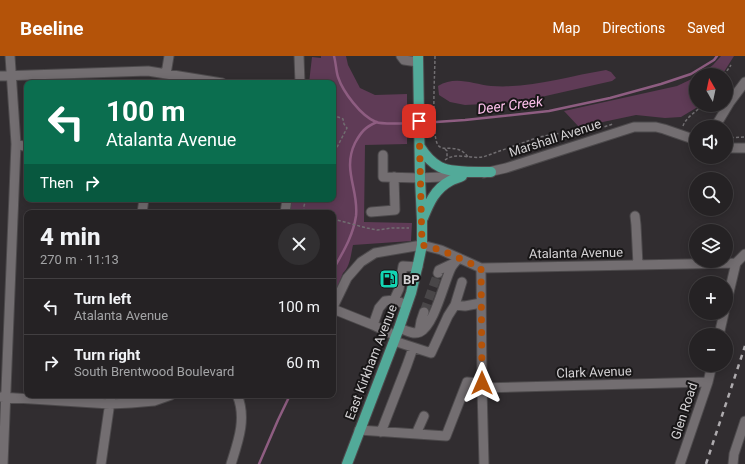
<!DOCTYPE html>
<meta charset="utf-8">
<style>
:root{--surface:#252224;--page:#312f31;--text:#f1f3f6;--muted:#a3a4a6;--line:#423f41;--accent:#b45309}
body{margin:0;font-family:Roboto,sans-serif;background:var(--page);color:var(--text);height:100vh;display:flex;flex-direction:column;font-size:15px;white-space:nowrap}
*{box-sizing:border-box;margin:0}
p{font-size:13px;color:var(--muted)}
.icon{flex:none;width:22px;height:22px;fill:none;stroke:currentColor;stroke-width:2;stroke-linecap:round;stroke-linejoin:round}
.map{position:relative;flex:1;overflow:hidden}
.drawer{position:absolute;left:24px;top:154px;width:312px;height:188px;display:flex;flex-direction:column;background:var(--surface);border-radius:8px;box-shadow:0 2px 10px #0003,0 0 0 1px var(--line)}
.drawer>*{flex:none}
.top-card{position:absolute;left:24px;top:24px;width:312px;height:122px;border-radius:8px;box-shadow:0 2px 10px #0003,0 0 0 1px var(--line);background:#0b6e4f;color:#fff;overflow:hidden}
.needle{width:26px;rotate:351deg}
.fabs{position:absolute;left:689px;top:12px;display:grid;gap:8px}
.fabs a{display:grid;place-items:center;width:44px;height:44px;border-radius:50%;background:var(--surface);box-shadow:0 2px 10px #0003,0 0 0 1px var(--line);font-size:20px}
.pin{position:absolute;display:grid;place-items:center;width:34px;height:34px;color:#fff;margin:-17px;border-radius:8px;box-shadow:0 2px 6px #0006}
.me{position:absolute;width:44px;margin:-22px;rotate:0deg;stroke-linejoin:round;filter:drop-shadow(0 0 3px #0008)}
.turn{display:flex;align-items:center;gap:14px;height:84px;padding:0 16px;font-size:18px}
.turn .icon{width:52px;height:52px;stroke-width:2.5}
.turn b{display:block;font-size:28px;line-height:34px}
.then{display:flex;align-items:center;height:38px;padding:0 16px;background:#0003;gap:8px;font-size:15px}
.round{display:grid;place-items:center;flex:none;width:42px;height:42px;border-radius:21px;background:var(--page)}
.head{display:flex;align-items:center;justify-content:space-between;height:68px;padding:0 16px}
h1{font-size:24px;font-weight:800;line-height:30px}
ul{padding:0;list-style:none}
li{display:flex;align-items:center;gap:12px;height:56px;padding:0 16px;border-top:1px solid var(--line)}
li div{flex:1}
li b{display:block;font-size:15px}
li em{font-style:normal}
header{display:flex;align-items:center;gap:24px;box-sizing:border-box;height:56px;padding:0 20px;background:var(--accent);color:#fff}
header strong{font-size:19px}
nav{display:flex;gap:22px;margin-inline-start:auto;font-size:14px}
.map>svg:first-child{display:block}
.green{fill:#5f3b56}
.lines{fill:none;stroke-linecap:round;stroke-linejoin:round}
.stream{stroke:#8e5d81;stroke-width:2.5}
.minor-tunnel{stroke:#494648;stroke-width:9;stroke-dasharray:9 4.5;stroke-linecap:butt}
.minor-casing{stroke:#4d4a4c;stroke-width:11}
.major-casing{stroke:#4d4a4c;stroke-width:12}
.path{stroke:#716e71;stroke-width:1.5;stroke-dasharray:3 2;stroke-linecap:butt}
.minor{stroke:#736e71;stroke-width:9}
.major{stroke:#52aa99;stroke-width:10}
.rail{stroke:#aeabae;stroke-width:2.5;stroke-dasharray:5 5;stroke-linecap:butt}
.route{stroke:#b45309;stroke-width:7;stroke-dasharray:0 12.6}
.labels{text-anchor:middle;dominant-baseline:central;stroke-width:4;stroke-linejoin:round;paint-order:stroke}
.street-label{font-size:13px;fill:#d3d1d3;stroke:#181617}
.poi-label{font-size:13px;font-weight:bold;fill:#d3d1d3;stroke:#181617;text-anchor:start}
.water-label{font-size:14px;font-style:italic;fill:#fdc0ec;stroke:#181617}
</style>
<header>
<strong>Beeline</strong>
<nav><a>Map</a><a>Directions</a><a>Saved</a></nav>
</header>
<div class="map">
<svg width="745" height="408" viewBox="0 0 745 408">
<rect width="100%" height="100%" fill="#312d30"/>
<!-- green -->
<path class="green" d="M321 0H346L348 9 360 32 375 39 407 38V88L365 89 364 166 412 167 411 185 353 189C351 198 350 211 343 217L333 242V157H289L291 143H333V27H309L312 1 321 2Z
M721 0H734L722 19H699L713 9Z
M606 14 611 16 616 22 612 25 519 46 465 49 450 46 439 39 438 30C455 19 473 28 491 30 530 33 568 20 606 14Z
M696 21V49H701L681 61 665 62 636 59 579 71 564 55 677 30Z"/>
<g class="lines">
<!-- stream -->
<path class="stream" d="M334 0C336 7 336 15 338 21 343 36 361 60 376 66 383 69 407 67 416 67
M421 67 465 64 549 55 610 42 661 28 691 18 714 4 717 0
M333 214C343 196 353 180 356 160 359 134 342 114 355 87 361 76 365 71 377 66
M259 408 278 364 290 339"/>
<!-- minor-tunnel -->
<path class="minor-tunnel" d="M424 256 438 217"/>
<defs>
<path id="minor" d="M299 0 300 27
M401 0 404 4 418 6
M166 18 169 0
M0 20 148 15 222 27
M715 71 730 46 745 26
M16 88 27 91
M726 92H745
M383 99V121L420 122 460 120
M484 117 506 112 634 71H656L664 73 696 84
M371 156 395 154 394 121
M142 157 144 143
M285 157 287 143
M635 160 636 169 638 209
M481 212 482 332 484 408
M438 217 439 214 454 207
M394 244 399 233 403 210 418 211
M455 249 462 226
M726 249 736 207 745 198
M333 251 347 222 361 206 375 197 422 189 441 194 481 212 736 207
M333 253 373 269 396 280
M373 269 379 252 385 245 394 244 407 249
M399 272C405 274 413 279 420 276 434 270 444 226 451 212 453 208 456 205 459 202
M419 276 421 265 424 256
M719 279 724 257
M394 285 431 297 448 260 455 249 465 250 481 247
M482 332 708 326
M0 341 110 348 131 347 154 345 171 339
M359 374 446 380 467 326 482 327
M381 376 407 309 413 292
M416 378 424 360
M3 408 16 88 10 0
M101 408 111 339
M231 408C238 386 247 362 237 339
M680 408 708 326 712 309
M733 408 734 398 745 365"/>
<path id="major" d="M420 91C425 99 432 107 440 111 451 117 478 116 491 116
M423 162C429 147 435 133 450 125 453 123 458 122 462 120
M347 408 399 272 411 237 418 208 422 189V165L420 122 418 0"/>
</defs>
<!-- minor casing -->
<use href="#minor" class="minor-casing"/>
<!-- major casing -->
<use href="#major" class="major-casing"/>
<!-- path -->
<path class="path" d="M435 0C435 15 431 80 438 89 444 97 457 86 468 101
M724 19 731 9
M333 64 338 61 343 63 344 68 347 72 335 95
M683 70C686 61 696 56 703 49
M333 78C335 86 335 92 333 100
M726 82 745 81
M445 93 447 95V102
M445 104C455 96 470 103 483 101L539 81 561 77H579L591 75 613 68
M306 143 304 150V155L312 157
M333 163 367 172 377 174 392 172H409"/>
<!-- minor -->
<use href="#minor" class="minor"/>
<!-- major -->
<use href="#major" class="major"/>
<!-- rail -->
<path class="rail" d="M706 408 745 290"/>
</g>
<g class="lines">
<!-- route -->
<path class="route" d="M419 65 422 189 441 194 481 212 482 327"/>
</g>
<!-- icons -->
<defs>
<symbol id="fuel-square" viewBox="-11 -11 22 22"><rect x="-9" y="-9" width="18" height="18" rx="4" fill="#13d5b3" stroke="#181617"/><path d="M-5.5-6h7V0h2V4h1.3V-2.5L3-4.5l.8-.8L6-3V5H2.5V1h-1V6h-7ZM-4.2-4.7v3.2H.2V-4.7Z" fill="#111"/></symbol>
</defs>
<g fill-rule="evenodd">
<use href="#fuel-square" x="378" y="212" width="22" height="22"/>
</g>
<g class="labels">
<!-- street labels -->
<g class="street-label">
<text transform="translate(555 82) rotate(-18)">Marshall Avenue</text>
<text transform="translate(576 197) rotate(-1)">Atalanta Avenue</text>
<text transform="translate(371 306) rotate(-69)">East Kirkham Avenue</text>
<text transform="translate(594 316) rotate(-2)">Clark Avenue</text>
<text transform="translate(684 355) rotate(-72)">Glen Road</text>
</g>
<!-- poi labels -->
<g class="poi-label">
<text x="403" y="223">BP</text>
</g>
<!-- water labels -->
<g class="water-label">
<text transform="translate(510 49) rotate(-7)">Deer Creek</text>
</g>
</g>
</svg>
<div class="fabs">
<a><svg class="needle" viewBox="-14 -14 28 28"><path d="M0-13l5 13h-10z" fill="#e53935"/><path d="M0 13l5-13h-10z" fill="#a3a4a6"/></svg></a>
<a><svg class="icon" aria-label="sound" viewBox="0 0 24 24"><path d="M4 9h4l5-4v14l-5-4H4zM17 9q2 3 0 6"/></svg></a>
<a><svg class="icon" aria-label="search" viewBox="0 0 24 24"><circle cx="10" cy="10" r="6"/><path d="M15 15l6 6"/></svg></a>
<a><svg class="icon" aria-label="layers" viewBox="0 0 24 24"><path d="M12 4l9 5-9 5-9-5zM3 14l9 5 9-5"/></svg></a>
<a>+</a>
<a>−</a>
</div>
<div class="pin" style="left:419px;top:65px;background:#d93025"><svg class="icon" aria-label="arrive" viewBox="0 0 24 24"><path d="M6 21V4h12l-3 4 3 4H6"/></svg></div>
<svg class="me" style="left:482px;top:327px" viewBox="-20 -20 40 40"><path d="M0-17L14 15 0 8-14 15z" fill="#b45309" stroke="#fff" stroke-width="4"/></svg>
<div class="top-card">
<div class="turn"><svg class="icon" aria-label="left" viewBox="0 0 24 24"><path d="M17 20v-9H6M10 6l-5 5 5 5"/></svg><div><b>100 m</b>Atalanta Avenue</div></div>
<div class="then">Then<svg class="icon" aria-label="right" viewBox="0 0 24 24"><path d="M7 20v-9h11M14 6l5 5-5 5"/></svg></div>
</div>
<section class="drawer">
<div class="head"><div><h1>4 min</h1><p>270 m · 11:13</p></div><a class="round"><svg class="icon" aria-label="close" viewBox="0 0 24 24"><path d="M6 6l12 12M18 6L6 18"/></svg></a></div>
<ul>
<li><svg class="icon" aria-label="left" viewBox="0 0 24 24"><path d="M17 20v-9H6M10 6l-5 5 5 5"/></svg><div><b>Turn left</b><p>Atalanta Avenue</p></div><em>100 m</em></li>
<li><svg class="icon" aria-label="right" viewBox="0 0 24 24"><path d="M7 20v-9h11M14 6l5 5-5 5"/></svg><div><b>Turn right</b><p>South Brentwood Boulevard</p></div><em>60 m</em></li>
</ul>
</section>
</div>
